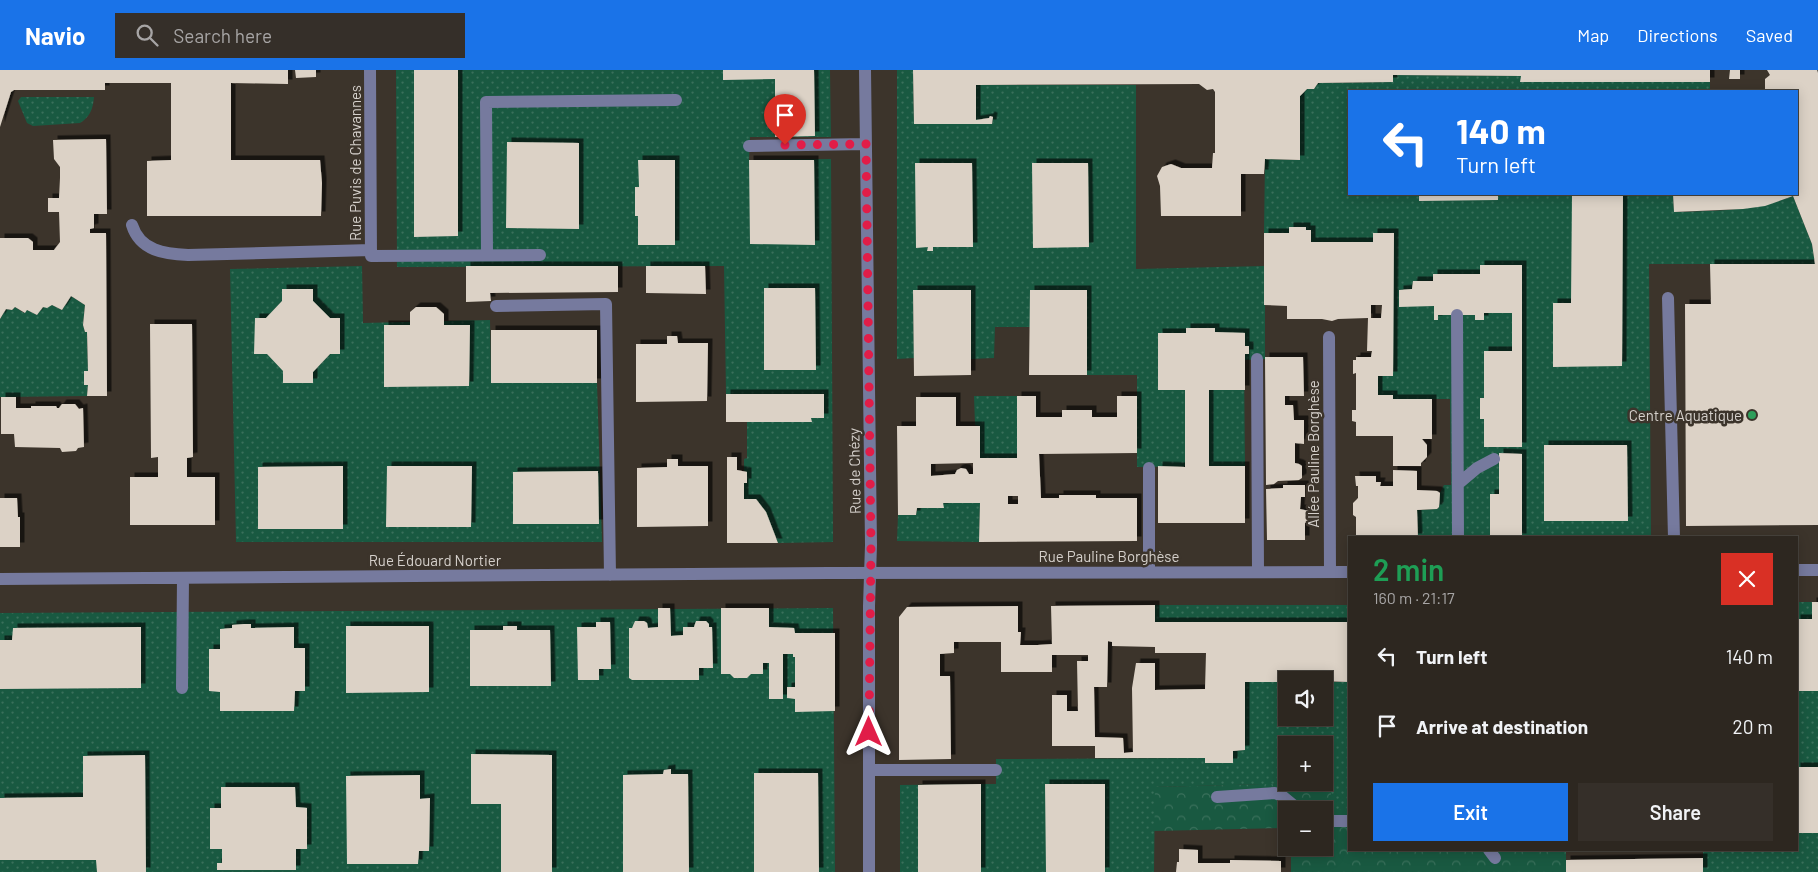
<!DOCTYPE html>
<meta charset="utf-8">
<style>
:root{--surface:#2d2720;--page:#352f29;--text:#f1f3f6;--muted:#a7a5a5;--line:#48443e;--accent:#1a73e8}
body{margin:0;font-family:Barlow,sans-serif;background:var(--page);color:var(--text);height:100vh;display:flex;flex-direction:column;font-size:19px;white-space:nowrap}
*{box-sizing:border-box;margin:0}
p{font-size:16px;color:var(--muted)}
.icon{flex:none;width:28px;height:28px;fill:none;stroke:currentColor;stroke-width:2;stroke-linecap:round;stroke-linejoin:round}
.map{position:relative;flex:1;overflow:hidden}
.panel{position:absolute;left:1348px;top:466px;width:450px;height:315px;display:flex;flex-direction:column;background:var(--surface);border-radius:0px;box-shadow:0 2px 12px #0003,0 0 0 1px var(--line)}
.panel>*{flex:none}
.banner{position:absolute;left:1348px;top:20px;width:450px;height:105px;border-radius:0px;box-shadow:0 2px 12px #0003,0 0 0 1px var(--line);background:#1a73e8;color:#fff;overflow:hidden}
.buttons{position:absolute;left:1278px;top:601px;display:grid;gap:10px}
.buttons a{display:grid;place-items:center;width:55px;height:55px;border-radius:0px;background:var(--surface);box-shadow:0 2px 12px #0003,0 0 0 1px var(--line);font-size:25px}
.pin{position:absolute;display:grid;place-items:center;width:42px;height:42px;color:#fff;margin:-51px -21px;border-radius:50% 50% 50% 0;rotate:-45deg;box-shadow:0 0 5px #0007}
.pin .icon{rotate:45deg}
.me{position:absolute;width:55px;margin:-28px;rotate:0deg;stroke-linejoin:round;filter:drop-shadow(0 0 4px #0008)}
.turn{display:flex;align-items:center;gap:18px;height:105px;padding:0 25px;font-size:22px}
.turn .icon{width:65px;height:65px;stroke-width:2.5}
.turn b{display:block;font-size:35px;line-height:42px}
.round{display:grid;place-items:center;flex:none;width:52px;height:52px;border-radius:0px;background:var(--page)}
.head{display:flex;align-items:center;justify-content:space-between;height:85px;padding:0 25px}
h1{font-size:30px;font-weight:600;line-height:38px;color:#1e9e55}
.cta{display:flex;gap:10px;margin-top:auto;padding:10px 25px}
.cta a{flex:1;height:58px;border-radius:0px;background:var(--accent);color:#fff;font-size:20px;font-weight:600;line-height:58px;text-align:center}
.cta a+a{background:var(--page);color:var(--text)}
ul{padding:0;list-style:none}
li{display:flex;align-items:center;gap:15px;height:70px;padding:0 25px}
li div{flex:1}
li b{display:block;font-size:19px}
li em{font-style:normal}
header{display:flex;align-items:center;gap:30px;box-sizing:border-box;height:70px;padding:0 25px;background:var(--accent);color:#fff}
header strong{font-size:24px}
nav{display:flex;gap:28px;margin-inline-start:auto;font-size:18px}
.search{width:350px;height:45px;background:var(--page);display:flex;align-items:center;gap:12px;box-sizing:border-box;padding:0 18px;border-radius:0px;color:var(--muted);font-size:19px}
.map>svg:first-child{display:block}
.park{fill:url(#park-crowns)}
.garden{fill:url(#garden-dots);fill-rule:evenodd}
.building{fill:#dcd2c6;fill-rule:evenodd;filter:url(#shadow)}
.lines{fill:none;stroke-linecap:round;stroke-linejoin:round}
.minor{stroke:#767a9e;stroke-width:12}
.route{stroke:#e11d48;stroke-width:9;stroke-dasharray:0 16.2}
.leisure-dot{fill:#2e9e5b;stroke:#3c342b;stroke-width:2}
.labels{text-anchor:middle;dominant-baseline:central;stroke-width:5;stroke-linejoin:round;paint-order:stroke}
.street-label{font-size:15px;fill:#d5d0cb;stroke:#3c342b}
.poi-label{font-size:15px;fill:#d5d0cb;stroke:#3c342b;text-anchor:end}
</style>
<header>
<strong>Navio</strong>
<div class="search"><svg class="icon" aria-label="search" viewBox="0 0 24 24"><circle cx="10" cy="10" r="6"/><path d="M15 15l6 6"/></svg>Search here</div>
<nav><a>Map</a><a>Directions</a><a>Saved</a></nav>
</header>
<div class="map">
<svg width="1818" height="802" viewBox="0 0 1818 802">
<defs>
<pattern id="park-crowns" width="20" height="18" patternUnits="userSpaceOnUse" patternTransform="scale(1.25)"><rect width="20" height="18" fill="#195941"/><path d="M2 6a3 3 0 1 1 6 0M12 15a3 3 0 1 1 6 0" fill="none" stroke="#3a705b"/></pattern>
<pattern id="garden-dots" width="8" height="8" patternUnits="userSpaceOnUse" patternTransform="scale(1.25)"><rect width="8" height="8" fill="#195941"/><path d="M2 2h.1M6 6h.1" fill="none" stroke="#3a705b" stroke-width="1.8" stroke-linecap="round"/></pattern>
<filter id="shadow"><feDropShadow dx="4.5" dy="-4.5" stdDeviation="0" flood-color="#0009"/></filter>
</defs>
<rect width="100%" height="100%" fill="#3c342b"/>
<!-- park -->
<path class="park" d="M1331 712V739H1349V780H1566V802H1291V778H1324V740H1286V758L1154 761V717Z"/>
<!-- garden -->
<path class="garden" d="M396 0H830L831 67H750L749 90 831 89 833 472 778 473 765 442 756 429H744V413H747V402L744 401V389L747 388V352H811V348H824V324H726L724 196 397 197Z
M897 0H913L914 54H992L993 47 990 46 989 48 976 50V15H1136V199L1265 196V289L1244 290 1245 396 1137 397V305H1087L1086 220H1030V257H995L994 288 971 289V220H913L914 288 897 289Z
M1393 5 1521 6V12H1710V21H1349V124H1673L1674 142C1715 141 1754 141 1793 126L1812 174 1815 194H1649L1651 467H1522V384L1499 383V424L1490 467H1418L1417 440 1437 439 1439 437 1440 423 1444 415H1451L1450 329H1393V325H1378V306H1393L1373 172H1311V160H1306V157H1290L1289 163H1264L1265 89 1300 90V26L1307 19H1314L1318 13 1393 12ZM1521 195V377H1484V349L1480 348V328H1484V281H1512V243H1484V250L1475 245H1438V249L1434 250V236H1399V220L1412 219 1413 211C1450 211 1486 203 1521 195Z
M21 27H94C93 39 90 47 80 53L33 56 27 53 18 31Z
M362 196 363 253 490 250 491 313H597L602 472H236L230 199Z
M71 226 85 235 83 255 85 262H87L88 301H84V315H88L87 326 0 327V249L6 239 12 240 15 237 24 243 27 240 37 245 43 237 52 235 62 240Z
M974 326H1017V388H980V356L975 355Z
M943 433H980L979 472 897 471 898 445H916L917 438H943Z
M1796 532H1812V549H1796Z
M1155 535H1349V552H1155Z
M833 538 835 802H0V543Z
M1245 612H1286V648H1324V612H1349V739H1331V712H1324V675H1286V712L1310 713 1155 717 1154 802H900V715L996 714V689L1205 688 1233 681 1244 680Z
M1796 621H1818V802H1703V780H1796Z"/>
<!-- building -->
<path class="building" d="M0 0H288V14L231 13V90H320L322 113 321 146H147V91L171 90V13H105V20H14L11 22 0 57Z
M295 0H316V7L296 8Z
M414 0H458V166L414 167Z
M723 0H814L815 66 775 67V9L723 10Z
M913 0H1710V12H1520L1521 6 1393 5V12L1318 13 1314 19H1307L1300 26V90L1265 89 1264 104H1241V146H1161L1160 116 1157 106 1162 97 1171 94 1181 98H1212L1213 83H1215V22L1213 19 1207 20 1199 14 976 15V50L989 48 990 46 993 47 992 54H914Z
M1730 0H1740V9H1729Z
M1767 0H1817L1818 3V455L1686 456 1685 234H1711L1710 194H1815L1812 174 1793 126 1765 136 1743 139 1674 142 1673 124H1796V21H1765V9L1770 5Z
M106 69 107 144H94V158L90 159V163H106L107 326H87L88 315H84V301H88L87 262H85L83 255 85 235 71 226 62 240 52 235 47 238 43 237 37 245 27 240 25 243 15 237 12 240 6 239 0 249V168H28L33 172V180H54L60 172 59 142H48V128H59L60 108V97L54 89 53 70Z
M507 72 579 73V159L506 158Z
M638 90H675V175H638V146H635V117H639Z
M749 90H814L815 175 750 174Z
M915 93H972L973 177H933V181H927L928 177 916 178Z
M1032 93H1088L1089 177 1033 178Z
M1419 124H1498V130L1419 131Z
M1572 124H1623L1622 296 1553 297V233H1571Z
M1289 157H1306V160H1311V172H1373V163H1394L1393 306H1378V325H1393V329H1432V369H1422L1427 375V387L1421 393V396H1393V366H1356V352L1352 351V340H1356V303L1353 304V290H1356V287H1371L1372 281H1367L1368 248 1338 249 1332 251 1322 249H1287V236L1264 235V163H1289ZM1371 235H1382L1381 248H1371Z
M1480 195H1522V377H1484V349H1480V328H1484V281H1512V243H1484V250H1475V245H1438V250H1434V236L1399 237V220L1412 219 1413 211H1433V204H1480Z
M466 196H618V222L490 223 491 231 466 232Z
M646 196H705L706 224 646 223Z
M764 218H815L816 300H764Z
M282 219H313V231L330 248H340V284H330L313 302V313H283V301L267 284H254L255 248H266L282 231Z
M913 220H971V305L914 306Z
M1030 220H1087V305H1029Z
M416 237H436L444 244V255H470L469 316 384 317V255H410V242Z
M150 254H192L193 387 187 388V407H215V455H130V407H158V387L151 388Z
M1186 258H1215V262L1245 263V276H1249V284H1245V320H1209V396H1245V453H1158V396L1185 397V320H1158V263H1186Z
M491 260H597V313H491Z
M667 266H677L678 273H708L707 331 636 332V274H667Z
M1265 287H1303L1304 326H1285V335H1293L1294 350H1304V374L1295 373V393L1299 394 1302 396V408L1299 410 1278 411 1274 414 1266 415Z
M726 324H824V348H811L812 352H726Z
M1017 326H1036V347H1062V340H1092V347H1117V326H1137V383L1039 384 1041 428H1059V425H1096V428H1137V471L979 472 980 433H943L944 438H917L916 445H898L897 356H916V327H956V356H980V388H1017ZM973 393V404H969L966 399 961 398 957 400 955 404 931 406V394ZM1008 426H1018V434H1008Z
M1 327H16V338H31V336H56L57 338H59L62 334H75L79 339 83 338 84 377 78 378 76 381 62 382 60 378 15 377 14 364H1Z
M1544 375H1627L1628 451H1544Z
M1499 383 1522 384V468H1490V424H1499Z
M727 387H737V400L747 402V413H744V429H756L766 442 778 473H727Z
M667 389H678V396H708V456L637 457V398L667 397Z
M343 396V459H258V397Z
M387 396H472L471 457H386Z
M1393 400 1417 401V420L1437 421 1440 423 1439 437 1437 439 1417 440 1418 468H1356V447L1353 445V433L1358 428V416H1356L1355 406H1376V412H1381L1380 416H1393Z
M598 401 599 454H513V402Z
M1283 415H1305V427H1301L1300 439 1309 441 1310 453H1305V470H1267L1266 419 1283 418Z
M0 428H17L18 447H20V477H0Z
M1812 532H1818V621H1796V549H1812Z
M1155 535V552H1349V612L1286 610V612H1245V680L1233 681V693H1205V688H1095V676H1052V625H1067V641H1078L1077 591H1088V585H1052V602H1001V572H954V583L940 584V606H950L951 689 899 690V547L907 537 1018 536V562H1021L1020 575H1038L1052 574 1051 536ZM1108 571 1112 572V576L1155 577V583H1206L1205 619 1155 620V593H1136L1132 618 1133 682 1124 683 1123 668 1095 667 1094 617H1107Z
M658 538H670L671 566 683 565V557H694L696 551H706L709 554V557H712L713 598H699V610H632L629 608V558H632L635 551H644L647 553 648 558 658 557Z
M721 538H769V557L794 558 795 563H835V641L795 642V629L787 628V617H795V587H793V584H783V629H769V593H763V604H751L747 608H734L730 604H721Z
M596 552H610L611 599H599V610H578L577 557H596Z
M244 554H251V558L294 557V578H305V621H295L294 641H220V622L209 621V579H220V559L232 558V555Z
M346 556H429V622L346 623Z
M503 556H517V560H550L551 616H470V560H503Z
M141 557V618L0 619V570H12L13 558Z
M471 684 552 685V802H501V734H471Z
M145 685 146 802H97L96 790H0V728L83 727V686Z
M1796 697H1818V763H1796Z
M671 699V704H688L689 802H623V705L663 704 664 700Z
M754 703H818L819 802H754Z
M420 705V729L430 728 429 781H419L418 794H347L346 706Z
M981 714V802H918V715Z
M1045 714H1105V802H1046Z
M221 717H295L296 737 307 738V779H296V800H217V793H222V779H210V738H221Z
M1179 779 1198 780V793H1230V790L1281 791V802H1176L1177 792H1179Z
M1703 788V802H1566V790Z"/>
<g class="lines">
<!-- minor -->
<path class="minor" d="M370 0 371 186 540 185
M865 0 871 475 869 536V802
M749 76 866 74
M132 155C140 181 165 184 188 185L371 180
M487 185 486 32 676 30
M1668 228 1674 468
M496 236 606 234 610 505
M1457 245 1458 468
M1329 267 1330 502
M1257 289 1258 502
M1149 398V502
M1458 414 1477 398 1494 389
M1796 500H1818
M0 509 829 503 1349 502
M182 618 183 508
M869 700H996
M1217 727 1275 723 1282 726 1299 740
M1324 751H1349
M1489 780 1495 788"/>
</g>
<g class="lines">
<!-- route -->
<path class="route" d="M785 75 866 74 871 475 869 662"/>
</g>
<!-- markers -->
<circle class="leisure-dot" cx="1752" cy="345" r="5"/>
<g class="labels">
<!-- street labels -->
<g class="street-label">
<text transform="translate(355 93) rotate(-90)">Rue Puvis de Chavannes</text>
<text transform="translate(1313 384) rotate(-90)">Allée Pauline Borghèse</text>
<text transform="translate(854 401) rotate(-91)">Rue de Chézy</text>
<text x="1109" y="486">Rue Pauline Borghèse</text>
<text x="435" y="490">Rue Édouard Nortier</text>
</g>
<!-- poi labels -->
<g class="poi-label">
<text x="1742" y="345">Centre Aquatique</text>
</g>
</g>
</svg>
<div class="buttons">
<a><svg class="icon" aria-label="sound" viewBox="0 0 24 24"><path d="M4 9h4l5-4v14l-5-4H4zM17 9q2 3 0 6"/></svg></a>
<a>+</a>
<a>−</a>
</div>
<div class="pin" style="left:785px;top:75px;background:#d93025"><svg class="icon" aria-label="arrive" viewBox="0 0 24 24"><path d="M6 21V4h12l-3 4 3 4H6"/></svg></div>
<svg class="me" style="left:869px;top:662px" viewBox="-20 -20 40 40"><path d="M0-17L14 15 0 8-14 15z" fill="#e11d48" stroke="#fff" stroke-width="4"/></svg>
<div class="banner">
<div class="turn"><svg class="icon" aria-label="left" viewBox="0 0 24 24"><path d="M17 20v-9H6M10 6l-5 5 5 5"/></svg><div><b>140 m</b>Turn left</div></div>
</div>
<section class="panel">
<div class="head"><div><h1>2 min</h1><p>160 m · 21:17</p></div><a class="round" style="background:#d93025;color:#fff"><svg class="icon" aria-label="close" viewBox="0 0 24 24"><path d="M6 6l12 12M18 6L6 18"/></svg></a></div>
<ul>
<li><svg class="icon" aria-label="left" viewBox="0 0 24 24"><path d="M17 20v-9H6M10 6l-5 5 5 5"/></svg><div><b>Turn left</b></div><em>140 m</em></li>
<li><svg class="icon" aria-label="arrive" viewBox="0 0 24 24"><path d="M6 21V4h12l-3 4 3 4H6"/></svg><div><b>Arrive at destination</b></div><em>20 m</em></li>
</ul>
<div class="cta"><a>Exit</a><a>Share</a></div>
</section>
</div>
